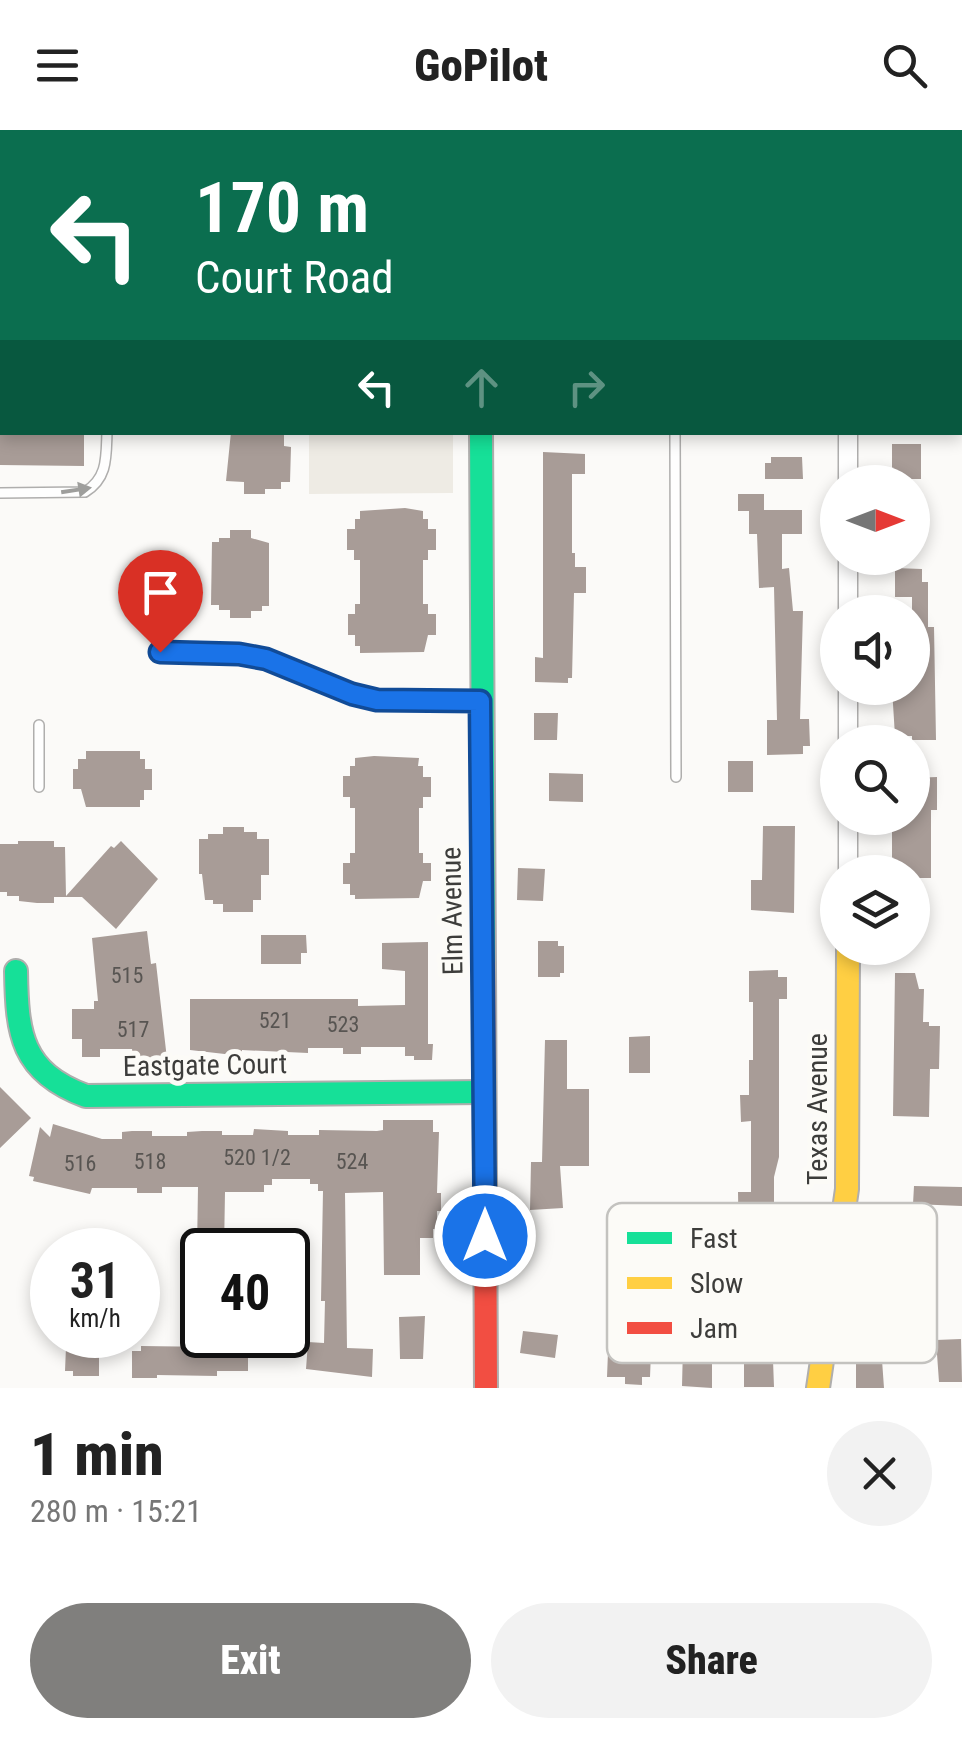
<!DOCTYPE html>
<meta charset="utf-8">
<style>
:root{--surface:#fff;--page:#f2f2f2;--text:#222;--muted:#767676;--accent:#807f7d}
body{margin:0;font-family:"Roboto Condensed",sans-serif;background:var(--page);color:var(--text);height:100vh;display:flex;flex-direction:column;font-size:38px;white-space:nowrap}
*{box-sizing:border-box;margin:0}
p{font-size:32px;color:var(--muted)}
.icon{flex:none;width:55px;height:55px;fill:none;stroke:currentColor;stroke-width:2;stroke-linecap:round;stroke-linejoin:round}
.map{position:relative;height:1258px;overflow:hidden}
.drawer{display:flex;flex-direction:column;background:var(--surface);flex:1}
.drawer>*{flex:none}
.hud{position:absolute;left:0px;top:0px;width:962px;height:305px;box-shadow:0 5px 15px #0003;background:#0b6e4f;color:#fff;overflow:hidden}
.needle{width:65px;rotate:90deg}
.fabs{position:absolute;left:820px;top:335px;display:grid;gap:20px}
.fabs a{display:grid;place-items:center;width:110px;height:110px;border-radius:50%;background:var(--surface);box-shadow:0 5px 15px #0003;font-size:50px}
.speed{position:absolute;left:30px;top:1098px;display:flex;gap:20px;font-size:50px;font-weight:700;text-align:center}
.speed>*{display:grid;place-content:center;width:130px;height:130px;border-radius:50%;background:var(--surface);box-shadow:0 5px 15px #0003;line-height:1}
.speed small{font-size:25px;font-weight:400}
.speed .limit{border:5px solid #111;border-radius:15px;background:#fff;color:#111}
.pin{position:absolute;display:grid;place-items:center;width:85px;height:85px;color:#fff;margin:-102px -42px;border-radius:50% 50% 50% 0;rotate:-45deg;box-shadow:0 0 10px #0007}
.pin .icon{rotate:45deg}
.me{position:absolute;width:110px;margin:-55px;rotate:0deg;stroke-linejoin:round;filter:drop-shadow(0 0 8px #0008)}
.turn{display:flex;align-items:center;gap:35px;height:210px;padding:0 30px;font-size:45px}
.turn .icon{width:130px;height:130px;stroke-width:2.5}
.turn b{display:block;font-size:70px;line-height:85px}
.lanes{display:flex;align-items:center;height:95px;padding:0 30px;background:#0003;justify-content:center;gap:50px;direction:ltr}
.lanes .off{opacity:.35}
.round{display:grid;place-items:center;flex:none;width:105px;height:105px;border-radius:52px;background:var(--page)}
.summary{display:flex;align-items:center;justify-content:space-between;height:170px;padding:0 30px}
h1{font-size:60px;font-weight:800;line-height:75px}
.primary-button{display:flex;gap:20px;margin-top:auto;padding:20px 30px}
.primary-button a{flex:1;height:115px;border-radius:60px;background:var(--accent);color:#fff;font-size:40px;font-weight:800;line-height:115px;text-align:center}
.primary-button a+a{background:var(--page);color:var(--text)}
header{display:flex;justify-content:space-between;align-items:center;height:130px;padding:0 30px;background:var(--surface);font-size:45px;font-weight:800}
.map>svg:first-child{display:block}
.built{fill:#eeebe4}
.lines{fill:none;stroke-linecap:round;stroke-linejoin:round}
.stream{stroke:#c2effd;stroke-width:6}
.building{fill:#a89c97}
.lane-casing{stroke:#afaead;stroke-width:12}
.street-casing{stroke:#afaead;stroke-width:21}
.fast-casing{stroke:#afaead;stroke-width:26}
.slow-casing{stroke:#afaead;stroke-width:26}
.jam-casing{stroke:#afaead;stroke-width:26}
.lane{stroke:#fefefe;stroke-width:9}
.street{stroke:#fefefe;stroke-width:18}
.fast{stroke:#16e098;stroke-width:22}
.slow{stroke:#ffcf43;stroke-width:22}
.jam{stroke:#f24e42;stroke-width:22}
.oneway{fill:#9e9e9c}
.route-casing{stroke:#114b97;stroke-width:25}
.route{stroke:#1a73e8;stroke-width:18}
.labels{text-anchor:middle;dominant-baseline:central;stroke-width:10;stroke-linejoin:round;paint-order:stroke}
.number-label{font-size:22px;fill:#585552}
.street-label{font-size:28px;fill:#3d3d3b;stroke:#fcfbf7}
.key{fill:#fcfbf7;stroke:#c3c2bf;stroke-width:2.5}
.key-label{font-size:28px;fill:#3d3d3b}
</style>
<header><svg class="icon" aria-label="menu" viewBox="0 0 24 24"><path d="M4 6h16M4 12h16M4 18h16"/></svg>GoPilot<svg class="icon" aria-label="search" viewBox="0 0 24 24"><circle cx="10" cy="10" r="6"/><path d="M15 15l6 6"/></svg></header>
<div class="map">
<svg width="962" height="1258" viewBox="0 0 962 1258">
<rect width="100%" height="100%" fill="#fbfaf8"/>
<!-- built -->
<path class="built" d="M309 303H453V363L309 364Z"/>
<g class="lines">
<!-- stream -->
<path class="stream" d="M960 36H962
M0 44H2"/>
</g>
<!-- building -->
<path class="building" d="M0 302H84V336L0 335Z
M231 302H284V316L291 317 290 352H281V359H265V364H244V352L226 351Z
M892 314H921V349H892Z
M543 322 585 324V344H572V423H575V437H586V463H574L572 548H568V553L535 552V527L543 528Z
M771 327H802L803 349H765V333H771Z
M738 364H764V380H802V404H782V439L789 438 793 481H803L800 589H809L810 616H803V624L767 625V590H777L774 457 759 458 757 404H749V381H738Z
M405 378 423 381V389H428V399H436V420H428V430H423V474H428V484H436V505H428L424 522 360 523V516H355V505H348V484H355V474H360V430H354V420H347V399H355V389H360V381Z
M230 400H251V408L269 413V476H262V481H251V488H230V480H219V475H211L212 412H219V408H230Z
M895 438 922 439V452H928V497H934L936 610H912V606H895L892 558H912V467H895Z
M534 583H558L557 610H534Z
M86 621H140V629H145V639H152V660H144V670H140V677H86L81 659H73V639H78V629H86Z
M374 626 419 628 418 636H423V647H431V667H423V678H419V723H423V733H431V751H423L419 768 355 769V765H350V754H343V733H350V723H355V678H350V667H343V646H350V636H355V628Z
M728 631H753V662H728Z
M549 643 583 644V672L549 671Z
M937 647V680H931V748H912V742H905V739H892V688H912V648Z
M763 696H795L794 783 751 780V750H762Z
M223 697H244V702H257V709H269V745H261V770H253V782H223V774H213V770H205L202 744H199V709H208V704H223Z
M18 711H54V717H65L66 766 111 716 114 718 121 711 158 749 116 799 82 767H54V773H37L19 771V766H7V762H0V714H18Z
M518 738 545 739 543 771 517 770Z
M147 801 151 834 156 833 167 929 133 927 132 919H100V927H82V909H72V879H94V871H98L92 808Z
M261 805H306L307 823H301V834H261Z
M538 811H558V816H564V843H560V847H538Z
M428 812V914H433L432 930H414V926H405V917H361V924H343V918H308V923L242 920V926L190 920V869H358V876L405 875V841L382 839V813Z
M778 840V847H787V869H779V1027L774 1047V1082H769L772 1152H733V1160H709V1125H739L738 1062H751V991L741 992 740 965H749V930H753V872H749V841Z
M895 843H915L919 859H924L923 892H929V896H940L939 939H930L929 987 893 986Z
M650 906V943H629V907Z
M545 910H567V959H589V1036H560L563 1078 530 1080 531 1032H542Z
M0 957 31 988 0 1018Z
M383 990H433V1002H439L437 1063H441V1081H437V1099H433V1108H420V1145H384L383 1062 345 1063 347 1218 373 1219 372 1247 306 1239 308 1212 324 1213 325 1171H321L323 1061H318V1054H310V1049H272V1055H264V1062H225L224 1120H197L198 1057H162V1063H137V1058H92L90 1064 33 1051 34 1047 29 1046 40 997 50 1007 53 994 102 1009H122V1002L132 1001H152V1006H187V1002L202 1001H222V1005H253L254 999 288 1001V1005H319V1000L377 1001 383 1000Z
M914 1056 962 1057V1076L913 1074Z
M899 1105 938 1107 937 1133 895 1132Z
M425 1186 423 1229H400L399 1187Z
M523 1201 558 1205 555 1228 520 1223Z
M710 1206H731V1230H712V1258L682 1256 683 1216H710Z
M961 1209 962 1252H939L936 1210Z
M71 1210H88V1217H99V1246H73V1241H65L66 1217H71Z
M215 1213 248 1214V1241H217V1246L157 1245V1248H132V1221H141V1216L215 1217Z
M608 1222H651L650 1247H642V1255L625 1254V1247H607Z
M744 1230H773L774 1257H744Z
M856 1230H882L884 1258H856Z"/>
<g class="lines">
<defs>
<path id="lane" d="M639 0V2
M675 302 676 647
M0 363 85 362C108 348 106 327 107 302
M39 595V657"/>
<path id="street" d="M794 0V2
M58 2V0
M848 352V302
M848 482V428
M160 522 239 524 267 529 352 564 377 570 480 571
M848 612V558
M848 742V688"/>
<path id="fast" d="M481 302 484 836
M16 841C17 904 21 942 86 966L484 962"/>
<path id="slow" d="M0 99H2
M818 1258 847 1059 848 818"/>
<path id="jam" d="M482 0V2
M960 81H962
M484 836 486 1258"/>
</defs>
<!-- lane casing -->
<use href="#lane" class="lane-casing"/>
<!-- street casing -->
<use href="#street" class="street-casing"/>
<!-- fast casing -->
<use href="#fast" class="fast-casing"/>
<!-- slow casing -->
<use href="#slow" class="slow-casing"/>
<!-- jam casing -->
<use href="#jam" class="jam-casing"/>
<!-- lane -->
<use href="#lane" class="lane"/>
<!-- street -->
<use href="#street" class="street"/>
<!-- fast -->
<use href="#fast" class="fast"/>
<!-- slow -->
<use href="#slow" class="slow"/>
<!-- jam -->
<use href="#jam" class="jam"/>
</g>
<!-- one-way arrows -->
<defs><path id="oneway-solid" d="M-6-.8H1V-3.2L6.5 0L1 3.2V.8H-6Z" transform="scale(2.5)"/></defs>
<use class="oneway" href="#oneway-solid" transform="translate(76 360) rotate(-9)"/>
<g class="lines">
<defs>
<path id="route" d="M160 522 239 524 266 529 352 564 377 570 480 571 485 1106"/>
</defs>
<!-- route casing -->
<use href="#route" class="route-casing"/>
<!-- route -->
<use href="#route" class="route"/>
</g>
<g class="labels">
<!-- number labels -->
<g class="number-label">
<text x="127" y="845">515</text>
<text x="275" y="890">521</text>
<text x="343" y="894">523</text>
<text x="133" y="899">517</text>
<text x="257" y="1027">520 1/2</text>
<text x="150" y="1031">518</text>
<text x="352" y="1031">524</text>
<text x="80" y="1033">516</text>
</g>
<!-- street labels -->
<g class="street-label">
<text transform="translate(452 781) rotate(-91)">Elm Avenue</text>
<text transform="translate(205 935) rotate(-1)">Eastgate Court</text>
<text transform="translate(817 979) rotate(-90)">Texas Avenue</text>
</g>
</g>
<!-- legend -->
<rect x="607" y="1073" width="330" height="160" rx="15" class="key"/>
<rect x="627" y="1102" width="45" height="12" fill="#16e098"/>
<rect x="627" y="1147" width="45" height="12" fill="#ffcf43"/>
<rect x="627" y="1192" width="45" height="12" fill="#f24e42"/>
<g class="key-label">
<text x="690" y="1118">Fast</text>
<text x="690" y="1163">Slow</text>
<text x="690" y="1208">Jam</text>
</g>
</svg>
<div class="fabs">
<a><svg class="needle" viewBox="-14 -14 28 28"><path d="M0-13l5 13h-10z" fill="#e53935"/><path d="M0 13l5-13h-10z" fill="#767676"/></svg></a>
<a><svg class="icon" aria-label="sound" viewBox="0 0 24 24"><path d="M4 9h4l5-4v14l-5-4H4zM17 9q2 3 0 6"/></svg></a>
<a><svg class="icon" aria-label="search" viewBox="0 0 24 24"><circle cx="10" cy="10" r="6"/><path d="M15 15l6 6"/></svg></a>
<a><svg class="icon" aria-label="layers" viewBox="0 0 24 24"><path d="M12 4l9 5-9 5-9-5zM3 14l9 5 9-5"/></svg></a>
</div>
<div class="speed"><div>31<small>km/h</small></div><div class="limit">40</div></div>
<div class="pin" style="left:160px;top:522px;background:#d93025"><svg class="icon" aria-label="arrive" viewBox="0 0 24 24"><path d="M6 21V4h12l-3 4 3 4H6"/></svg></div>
<svg class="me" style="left:485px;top:1106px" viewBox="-20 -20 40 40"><circle r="17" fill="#1a73e8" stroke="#fff" stroke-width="3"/><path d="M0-11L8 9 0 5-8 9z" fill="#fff"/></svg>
<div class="hud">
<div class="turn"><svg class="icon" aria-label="left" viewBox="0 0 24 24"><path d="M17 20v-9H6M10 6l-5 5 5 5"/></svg><div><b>170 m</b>Court Road</div></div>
<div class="lanes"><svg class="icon" aria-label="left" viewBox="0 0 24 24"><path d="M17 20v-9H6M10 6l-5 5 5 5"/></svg><svg class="icon off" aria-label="ahead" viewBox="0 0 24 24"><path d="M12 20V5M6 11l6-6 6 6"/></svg><svg class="icon off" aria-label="right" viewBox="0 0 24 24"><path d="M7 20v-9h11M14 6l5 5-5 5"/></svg></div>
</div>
</div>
<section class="drawer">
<div class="summary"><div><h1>1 min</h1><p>280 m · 15:21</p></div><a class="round"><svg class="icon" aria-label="close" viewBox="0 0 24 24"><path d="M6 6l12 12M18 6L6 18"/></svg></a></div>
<div class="primary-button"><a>Exit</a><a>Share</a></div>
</section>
